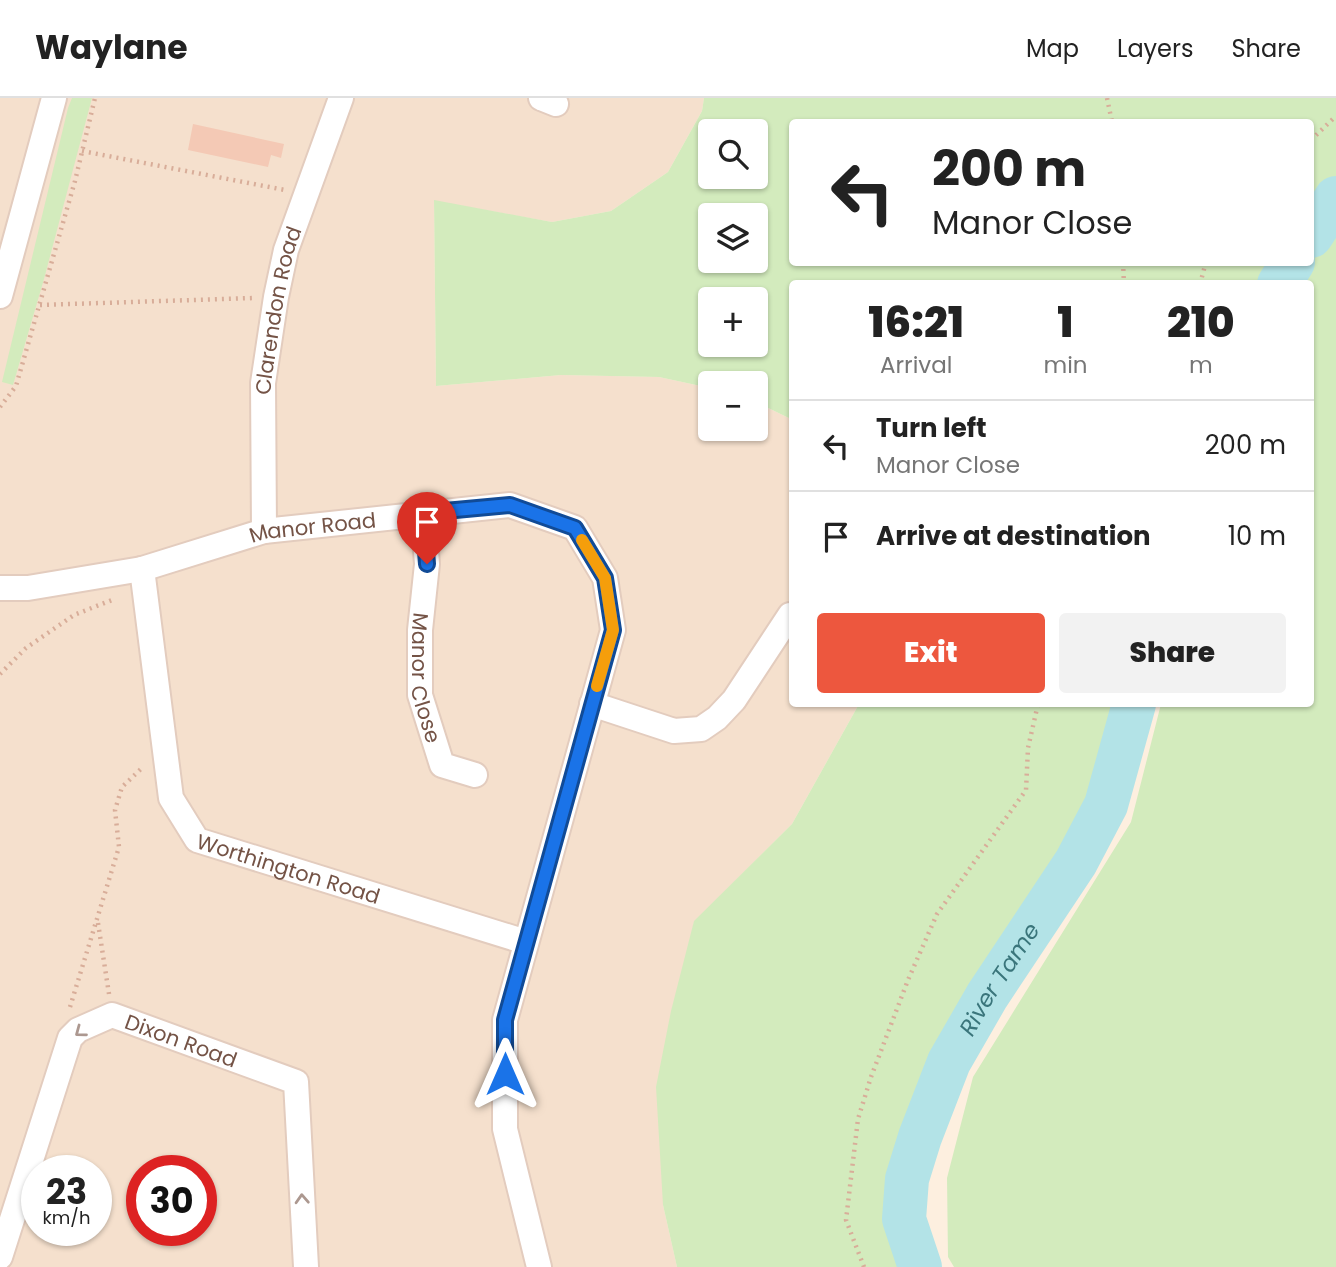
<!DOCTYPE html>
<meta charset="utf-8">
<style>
:root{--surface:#fff;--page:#f2f2f2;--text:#222;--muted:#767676;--line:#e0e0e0;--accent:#ed573e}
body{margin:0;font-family:Poppins,sans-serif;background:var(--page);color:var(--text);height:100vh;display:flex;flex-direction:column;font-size:26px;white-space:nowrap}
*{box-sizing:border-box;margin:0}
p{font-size:23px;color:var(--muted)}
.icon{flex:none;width:38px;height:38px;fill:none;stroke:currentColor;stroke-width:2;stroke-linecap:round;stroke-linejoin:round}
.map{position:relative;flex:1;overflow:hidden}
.details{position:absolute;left:789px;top:182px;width:525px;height:427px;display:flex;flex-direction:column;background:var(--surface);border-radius:7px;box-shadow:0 2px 5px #0004}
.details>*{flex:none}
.hud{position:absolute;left:789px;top:21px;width:525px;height:147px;border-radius:7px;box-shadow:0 2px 5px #0004;background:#fff;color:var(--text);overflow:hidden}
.fabs{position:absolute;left:698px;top:21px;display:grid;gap:14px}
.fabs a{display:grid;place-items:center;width:70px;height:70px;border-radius:7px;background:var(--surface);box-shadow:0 2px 5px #0004;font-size:35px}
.speed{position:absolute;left:21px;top:1057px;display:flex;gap:14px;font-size:35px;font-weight:700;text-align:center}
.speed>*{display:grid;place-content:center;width:91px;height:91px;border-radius:50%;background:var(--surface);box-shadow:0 2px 5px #0004;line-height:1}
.speed small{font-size:18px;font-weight:400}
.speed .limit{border:10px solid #d22;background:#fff;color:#111}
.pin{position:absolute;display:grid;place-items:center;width:60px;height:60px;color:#fff;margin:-72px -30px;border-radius:50% 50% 50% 0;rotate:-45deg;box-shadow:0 0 7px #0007}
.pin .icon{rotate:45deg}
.me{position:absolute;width:77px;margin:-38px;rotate:0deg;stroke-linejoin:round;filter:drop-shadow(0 0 5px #0008)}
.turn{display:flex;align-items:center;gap:24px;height:147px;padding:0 28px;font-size:32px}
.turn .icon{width:91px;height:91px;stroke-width:2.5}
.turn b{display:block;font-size:49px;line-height:60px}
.eta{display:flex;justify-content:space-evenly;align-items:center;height:119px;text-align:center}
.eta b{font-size:42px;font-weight:800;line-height:49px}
.action{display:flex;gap:14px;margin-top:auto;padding:14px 28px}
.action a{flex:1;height:80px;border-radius:7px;background:var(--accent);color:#fff;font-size:28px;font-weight:800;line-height:80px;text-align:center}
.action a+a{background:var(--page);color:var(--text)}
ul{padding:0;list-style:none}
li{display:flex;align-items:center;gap:21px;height:91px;padding:0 28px;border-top:2px solid var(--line)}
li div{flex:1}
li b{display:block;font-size:26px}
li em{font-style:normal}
header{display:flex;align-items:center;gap:42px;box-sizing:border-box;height:98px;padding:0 35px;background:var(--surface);border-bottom:2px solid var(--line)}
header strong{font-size:33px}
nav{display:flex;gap:38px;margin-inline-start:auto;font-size:24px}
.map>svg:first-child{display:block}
.residential{fill:#f5e0cd;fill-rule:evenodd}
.green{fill:#d3ebbd;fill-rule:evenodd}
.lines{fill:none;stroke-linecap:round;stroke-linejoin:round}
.river{stroke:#b3e3e7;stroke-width:44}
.building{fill:#f4c9b5}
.street-casing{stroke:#e3ccbe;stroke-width:28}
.path{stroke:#d8ad99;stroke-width:4.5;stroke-dasharray:2 5;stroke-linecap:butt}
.street{stroke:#fff;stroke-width:24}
.oneway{stroke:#ac9890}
.route-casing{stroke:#114b97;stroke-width:18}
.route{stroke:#1a73e8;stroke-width:12}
.slow{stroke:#f59e0b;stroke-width:12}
.labels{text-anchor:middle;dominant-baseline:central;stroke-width:5;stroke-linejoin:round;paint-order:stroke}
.street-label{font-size:21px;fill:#745346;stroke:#fff3e6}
.water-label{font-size:23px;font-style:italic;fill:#3a757b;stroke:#fff3e6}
</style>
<header>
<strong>Waylane</strong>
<nav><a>Map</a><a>Layers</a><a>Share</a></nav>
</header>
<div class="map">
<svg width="1336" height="1169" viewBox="0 0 1336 1169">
<rect width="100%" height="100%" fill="#fdefdf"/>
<!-- residential -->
<path class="residential" d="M0 0H704L702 13 668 74 611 113 552 124 434 103 436 288 561 277 659 279 710 290V331H756V304L793 322V606H859L792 726 694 824 663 1107 677 1169H0ZM37 1073H96V1132H37ZM142 1073H201V1132H142Z"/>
<!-- green -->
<path class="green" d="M72 0H92L44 181 13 287 2 284 68 10Z
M704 0H1336V1169H954L948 1159 947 1080 973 979 1131 724 1161 606H1311V186H793V322L756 304V285H710V290L659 279 561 277 436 288 434 102 552 124 611 113 668 74 702 13ZM1311 24V164H793V24ZM756 33V79H710V33ZM756 117V163H710V117ZM756 201V247H710V201Z
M859 606H1134L1106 707 1076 764 987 898 949 964 920 1039 907 1081 904 1121 920 1169H677L663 1107 656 989 671 913 694 823 792 726Z"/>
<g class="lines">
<!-- river -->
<g class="river">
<path d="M1311 138 1336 100"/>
<path d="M1279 186 1293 164"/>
<path id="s1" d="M920 1169 904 1121 907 1081 920 1039 949 964 987 898 1076 764 1106 707 1134 606"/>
</g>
</g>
<!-- building -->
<path class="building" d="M193 26 284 46 281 60 271 57 268 69 188 52Z"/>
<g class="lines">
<defs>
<g id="street">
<path d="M541 0 556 6"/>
<path d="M0 198 54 0"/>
<path id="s2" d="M423 415 427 466 420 532V597L442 667 475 677"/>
<path id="s3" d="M264 433 263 285 276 199 286 152 341 0"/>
<path id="s4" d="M142 471 171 700 197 742 526 844"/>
<path id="s5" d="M0 490H28L142 471 264 433 510 407 575 430 605 480 613 532 505 922V1031L539 1169"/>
<path d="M592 606 674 633 701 631 717 620 734 602 790 517"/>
<path id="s6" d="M0 1159 70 940 78 932 112 917 296 984 306 1169"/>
</g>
</defs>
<!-- street casing -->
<use href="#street" class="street-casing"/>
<!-- path -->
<path class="path" d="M1107 0 1112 24
M1311 42 1336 18
M82 53 285 92
M1123 164 1124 186
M1200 186 1206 164
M40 207 254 200
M0 309 16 288 75 83 95 0
M0 576 26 550 74 517 112 502
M98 825 109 896
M70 909 119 749 115 712 122 689 143 669
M864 1169 846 1122 858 1021 871 979 908 882 937 816 1026 692 1028 650 1038 606"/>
<!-- street -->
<use href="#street" class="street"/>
</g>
<!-- one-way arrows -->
<defs><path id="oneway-chevron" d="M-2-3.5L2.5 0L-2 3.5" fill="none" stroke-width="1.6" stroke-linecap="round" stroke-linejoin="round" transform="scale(1.75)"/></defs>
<g class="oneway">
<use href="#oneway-chevron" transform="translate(80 934) rotate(143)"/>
<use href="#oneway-chevron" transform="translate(302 1101) rotate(-93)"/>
</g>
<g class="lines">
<defs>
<path id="route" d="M427 466 423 415 510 407 575 430 605 480 613 532 505 922V976"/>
</defs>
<!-- route casing -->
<use href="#route" class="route-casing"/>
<!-- route -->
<use href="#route" class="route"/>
<!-- slow -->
<path class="slow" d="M582 442 605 480 613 532 597 588"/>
</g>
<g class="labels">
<!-- street labels -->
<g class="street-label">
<text stroke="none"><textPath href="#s3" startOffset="222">Clarendon Road</textPath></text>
<text stroke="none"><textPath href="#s5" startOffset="320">Manor Road</textPath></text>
<text stroke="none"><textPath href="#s2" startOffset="166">Manor Close</textPath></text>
<text stroke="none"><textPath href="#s4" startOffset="376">Worthington Road</textPath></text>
<text stroke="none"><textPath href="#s6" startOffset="352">Dixon Road</textPath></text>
</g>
<!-- water labels -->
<g class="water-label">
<text stroke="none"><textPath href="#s1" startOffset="312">River Tame</textPath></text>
</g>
</g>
</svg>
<div class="fabs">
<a><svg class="icon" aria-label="search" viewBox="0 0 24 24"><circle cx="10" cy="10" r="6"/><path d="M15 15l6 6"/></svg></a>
<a><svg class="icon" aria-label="layers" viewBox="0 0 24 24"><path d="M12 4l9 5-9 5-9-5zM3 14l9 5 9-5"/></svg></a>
<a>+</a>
<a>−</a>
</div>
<div class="speed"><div>23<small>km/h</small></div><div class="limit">30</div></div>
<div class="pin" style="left:427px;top:466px;background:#d93025"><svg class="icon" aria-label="arrive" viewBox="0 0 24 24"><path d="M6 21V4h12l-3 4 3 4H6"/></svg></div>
<svg class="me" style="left:505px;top:976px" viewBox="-20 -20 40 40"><path d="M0-17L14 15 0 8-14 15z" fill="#1a73e8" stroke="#fff" stroke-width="4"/></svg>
<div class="hud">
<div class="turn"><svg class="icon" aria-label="left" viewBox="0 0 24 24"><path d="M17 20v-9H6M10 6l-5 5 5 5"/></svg><div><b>200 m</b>Manor Close</div></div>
</div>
<section class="details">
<div class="eta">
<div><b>16:21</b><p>Arrival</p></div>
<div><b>1</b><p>min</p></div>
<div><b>210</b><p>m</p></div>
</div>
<ul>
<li><svg class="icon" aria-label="left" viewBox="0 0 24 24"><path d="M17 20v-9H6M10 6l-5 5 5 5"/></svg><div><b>Turn left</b><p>Manor Close</p></div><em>200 m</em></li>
<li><svg class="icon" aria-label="arrive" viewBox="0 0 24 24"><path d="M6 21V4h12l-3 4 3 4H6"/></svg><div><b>Arrive at destination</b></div><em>10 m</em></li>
</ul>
<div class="action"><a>Exit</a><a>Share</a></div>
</section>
</div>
